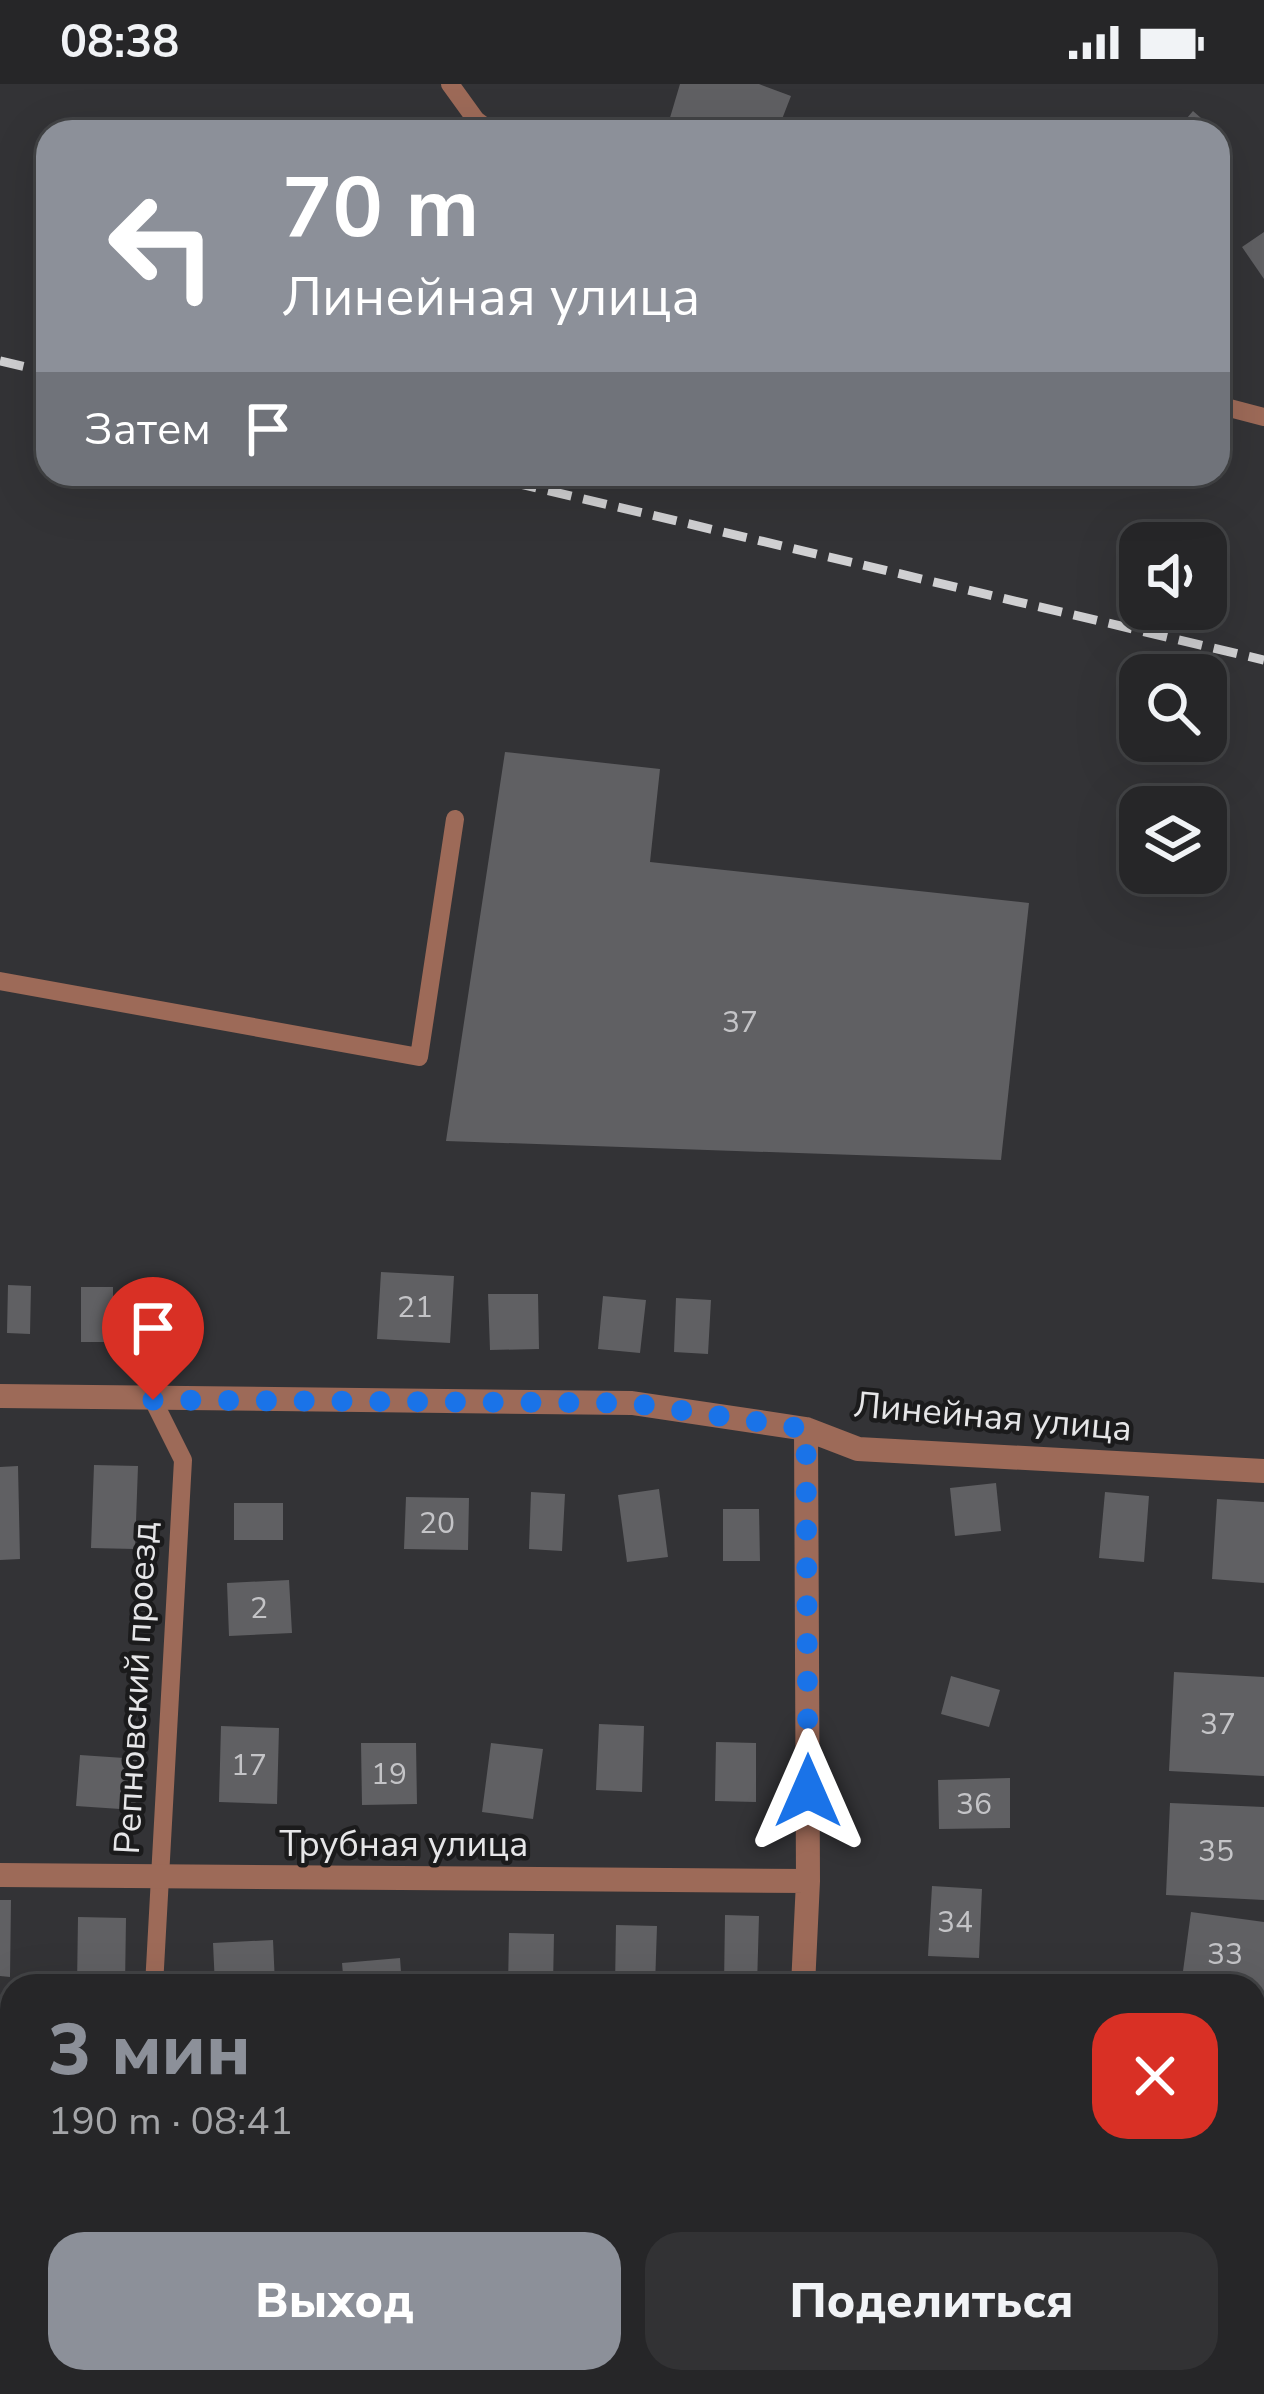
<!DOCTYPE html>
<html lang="ru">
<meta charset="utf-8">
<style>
:root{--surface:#262628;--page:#323234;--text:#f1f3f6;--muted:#a4a5a8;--line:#424345;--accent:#8c9099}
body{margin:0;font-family:"Nunito Sans",sans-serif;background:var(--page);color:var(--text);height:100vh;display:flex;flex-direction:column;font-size:45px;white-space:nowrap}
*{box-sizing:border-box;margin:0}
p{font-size:39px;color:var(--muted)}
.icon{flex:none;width:66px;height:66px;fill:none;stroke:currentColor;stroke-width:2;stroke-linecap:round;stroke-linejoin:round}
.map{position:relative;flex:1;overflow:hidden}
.drawer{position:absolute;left:0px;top:1890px;width:1266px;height:420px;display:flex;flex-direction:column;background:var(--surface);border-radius:36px 36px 0 0;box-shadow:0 12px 48px #0002,0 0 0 3px var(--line)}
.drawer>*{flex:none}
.banner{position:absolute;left:36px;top:36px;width:1194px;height:366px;border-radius:36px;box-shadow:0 12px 48px #0002,0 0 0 3px var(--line);background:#8c9099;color:#fff;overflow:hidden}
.buttons{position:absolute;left:1119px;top:438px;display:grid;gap:24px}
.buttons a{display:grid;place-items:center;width:108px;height:108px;border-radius:24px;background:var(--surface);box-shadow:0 12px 48px #0002,0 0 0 3px var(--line);font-size:60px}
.pin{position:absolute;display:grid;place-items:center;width:102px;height:102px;color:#fff;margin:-123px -51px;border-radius:50% 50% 50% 0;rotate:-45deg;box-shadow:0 0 12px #0007}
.pin .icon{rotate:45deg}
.me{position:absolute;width:132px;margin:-66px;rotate:0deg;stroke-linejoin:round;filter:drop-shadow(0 0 9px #0008)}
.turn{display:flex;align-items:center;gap:42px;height:252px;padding:0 48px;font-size:54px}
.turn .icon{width:156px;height:156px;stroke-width:2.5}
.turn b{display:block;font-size:84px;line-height:102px}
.then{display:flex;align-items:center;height:114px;padding:0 48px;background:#0003;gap:24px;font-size:45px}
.round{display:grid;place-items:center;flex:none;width:126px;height:126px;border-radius:36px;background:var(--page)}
.headline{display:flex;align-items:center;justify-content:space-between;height:204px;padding:0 48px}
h1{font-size:72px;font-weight:800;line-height:90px;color:var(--accent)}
.cta{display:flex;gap:24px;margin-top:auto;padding:24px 48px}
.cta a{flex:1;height:138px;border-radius:36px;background:var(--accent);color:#fff;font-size:48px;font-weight:800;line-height:138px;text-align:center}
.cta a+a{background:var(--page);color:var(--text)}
.status{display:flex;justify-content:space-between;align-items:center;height:84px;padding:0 60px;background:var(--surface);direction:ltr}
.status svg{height:33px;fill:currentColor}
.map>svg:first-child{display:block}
.building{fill:#606063}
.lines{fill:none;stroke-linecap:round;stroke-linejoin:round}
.lane{stroke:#9d6a58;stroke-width:18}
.street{stroke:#9d6a58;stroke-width:24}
.rail{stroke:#d0d0d2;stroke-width:9;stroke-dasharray:24 12;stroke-linecap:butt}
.route{stroke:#1a73e8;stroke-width:21;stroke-dasharray:0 37.8}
.labels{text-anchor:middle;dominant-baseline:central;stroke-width:9;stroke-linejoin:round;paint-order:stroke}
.number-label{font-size:30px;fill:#c4c4c7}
.street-label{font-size:36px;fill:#e6e6e8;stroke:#1b1b1c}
</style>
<div class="status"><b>08:38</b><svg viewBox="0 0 49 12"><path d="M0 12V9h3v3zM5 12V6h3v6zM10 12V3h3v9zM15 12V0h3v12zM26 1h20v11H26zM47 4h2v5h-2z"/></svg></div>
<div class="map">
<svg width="1264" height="2310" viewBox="0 0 1264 2310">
<rect width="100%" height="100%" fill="#333336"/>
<!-- building -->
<path class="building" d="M680 0H759L791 12 777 48H706L669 37Z
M1193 27 1217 48H1175Z
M1264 148V195L1242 163Z
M505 668 660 685 650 778 1029 819 1001 1076 446 1057Z
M381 1188 454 1192 450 1259 377 1255Z
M8 1201 31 1202 30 1250 7 1249Z
M81 1203H113V1258H81Z
M488 1210H538L539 1265 490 1266Z
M603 1212 646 1216 640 1269 598 1265Z
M676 1214 711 1216 708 1270 674 1268Z
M156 1217 197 1219 196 1260 154 1258Z
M94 1381 138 1382 135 1465 91 1464Z
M18 1382 20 1475 0 1476V1383Z
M996 1399 1001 1447 955 1452 950 1404Z
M659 1405 668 1473 627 1478 618 1411Z
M531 1408 565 1410 562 1467 529 1465Z
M1105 1408 1149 1412 1144 1478 1099 1474Z
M406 1413 469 1414 468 1466 404 1465Z
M1217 1415 1264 1418V1499L1212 1495Z
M234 1419H283V1456H234Z
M723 1425H759L760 1477H723Z
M289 1496 292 1549 229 1552 227 1499Z
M1174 1588 1264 1593V1692L1169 1687Z
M951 1592 1000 1606 989 1643 941 1630Z
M599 1640 644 1642 642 1708 596 1706Z
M221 1642 279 1644 277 1720 219 1718Z
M716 1658 756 1659V1718L715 1717Z
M361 1659H416L417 1720 362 1721Z
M491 1659 543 1665 533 1735 482 1728Z
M80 1671 139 1675 135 1726 76 1722Z
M1010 1694V1744L939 1745 938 1696Z
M1170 1719 1264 1723V1816L1166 1811Z
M932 1802 982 1805 979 1874 928 1872Z
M0 1816H11L10 1893 0 1892Z
M1191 1828 1264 1838V1919L1254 1918V1902H1181Z
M725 1831 759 1832 757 1902H724Z
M78 1833 126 1834 125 1902H77Z
M616 1841 657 1842 655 1902H615Z
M509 1849 554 1850 553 1902H508Z
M273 1856 275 1900 215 1902 213 1859Z
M400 1874 402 1902H344L342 1879Z
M1254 1946H1264V2029L1254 2028Z
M1254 2099H1264V2196H1254Z
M428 2298H499V2310H429Z
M912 2298H964V2310H912Z
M1045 2298H1086L1085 2310H1045Z"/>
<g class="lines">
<!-- lane -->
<path class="lane" d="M450 0 476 36 492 48
M1218 321 1264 333
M0 897 419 973 455 735
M153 1316 183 1376 154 1902
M353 2298 356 2310"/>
<!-- street -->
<path class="street" d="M0 1312 632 1319 806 1345 858 1365 1264 1387
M0 1791 808 1797
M803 1902 808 1797 806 1345
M0 2257H12
M1254 2259H1264
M815 2298V2310"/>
<!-- rail -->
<path class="rail" d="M0 277 48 288
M478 390 1264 576"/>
</g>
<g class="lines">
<!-- route -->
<path class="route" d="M153 1316 632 1319 806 1345 808 1707"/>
</g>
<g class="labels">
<!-- number labels -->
<g class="number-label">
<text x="740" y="938">37</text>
<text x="415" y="1223">21</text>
<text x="437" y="1439">20</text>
<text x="259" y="1524">2</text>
<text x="1218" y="1640">37</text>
<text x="249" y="1681">17</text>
<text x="389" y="1690">19</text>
<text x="974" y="1720">36</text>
<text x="1216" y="1767">35</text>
<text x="955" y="1838">34</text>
<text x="1225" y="1870">33</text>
</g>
<!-- street labels -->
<g class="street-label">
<text transform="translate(993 1333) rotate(5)">Линейная улица</text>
<text transform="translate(136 1604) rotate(-87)">Репновский проезд</text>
<text x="404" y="1760">Трубная улица</text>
</g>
</g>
</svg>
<div class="buttons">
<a><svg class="icon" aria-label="sound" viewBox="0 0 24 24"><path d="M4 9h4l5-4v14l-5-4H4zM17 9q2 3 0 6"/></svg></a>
<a><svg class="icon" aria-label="search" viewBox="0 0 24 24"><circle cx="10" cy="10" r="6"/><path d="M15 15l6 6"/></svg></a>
<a><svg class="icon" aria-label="layers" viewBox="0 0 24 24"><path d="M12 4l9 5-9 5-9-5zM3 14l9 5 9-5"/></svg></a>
</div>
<div class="pin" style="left:153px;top:1316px;background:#d93025"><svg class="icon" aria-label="arrive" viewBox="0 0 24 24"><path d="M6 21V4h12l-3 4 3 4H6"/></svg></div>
<svg class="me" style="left:808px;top:1707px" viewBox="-20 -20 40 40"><path d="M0-17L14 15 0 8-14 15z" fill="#1a73e8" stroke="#fff" stroke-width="4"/></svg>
<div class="banner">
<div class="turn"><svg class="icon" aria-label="left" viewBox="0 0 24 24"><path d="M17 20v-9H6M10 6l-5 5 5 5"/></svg><div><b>70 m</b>Линейная улица</div></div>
<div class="then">Затем<svg class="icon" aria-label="arrive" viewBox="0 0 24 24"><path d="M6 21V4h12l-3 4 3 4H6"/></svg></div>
</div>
<section class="drawer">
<div class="headline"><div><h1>3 мин</h1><p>190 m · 08:41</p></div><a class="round" style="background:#d93025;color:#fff"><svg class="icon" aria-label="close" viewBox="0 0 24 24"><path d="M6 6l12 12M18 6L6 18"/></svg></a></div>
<div class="cta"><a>Выход</a><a>Поделиться</a></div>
</section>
</div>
